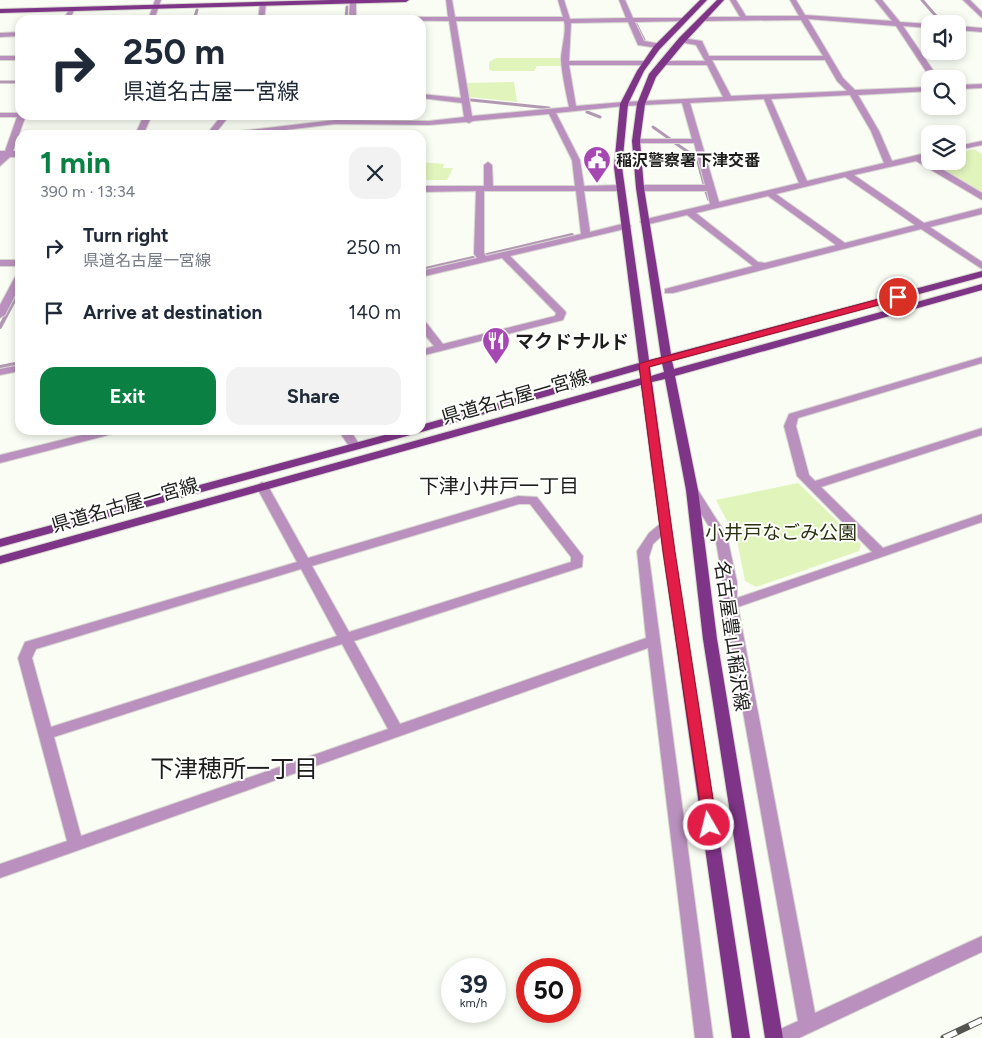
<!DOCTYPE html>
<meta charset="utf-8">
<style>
:root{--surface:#fff;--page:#f2f2f3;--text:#1f2937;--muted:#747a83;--accent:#0b8043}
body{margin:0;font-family:Figtree,"Noto Sans JP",sans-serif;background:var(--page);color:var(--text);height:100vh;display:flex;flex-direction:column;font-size:19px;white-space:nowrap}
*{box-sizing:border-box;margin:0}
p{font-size:16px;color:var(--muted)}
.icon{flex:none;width:28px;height:28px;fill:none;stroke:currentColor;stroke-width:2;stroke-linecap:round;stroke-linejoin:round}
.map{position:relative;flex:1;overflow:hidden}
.panel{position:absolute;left:15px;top:130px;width:411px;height:305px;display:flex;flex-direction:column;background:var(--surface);border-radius:15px;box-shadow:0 2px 8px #0003}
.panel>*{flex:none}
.guide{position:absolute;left:15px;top:15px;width:411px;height:105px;border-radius:15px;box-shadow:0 2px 8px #0003;background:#fff;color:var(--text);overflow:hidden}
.tools{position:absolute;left:921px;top:15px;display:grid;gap:10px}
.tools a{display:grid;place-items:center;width:45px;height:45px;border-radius:10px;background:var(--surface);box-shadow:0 2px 8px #0003;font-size:25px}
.speed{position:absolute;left:441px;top:958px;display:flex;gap:10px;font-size:25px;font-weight:700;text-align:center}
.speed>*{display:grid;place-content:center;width:65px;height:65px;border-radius:50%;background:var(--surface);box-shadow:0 2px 8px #0003;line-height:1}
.speed small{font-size:12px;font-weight:400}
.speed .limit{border:8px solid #d22;background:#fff;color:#111}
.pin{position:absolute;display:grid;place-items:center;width:42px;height:42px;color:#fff;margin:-21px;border:2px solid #fff;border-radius:50%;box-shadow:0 1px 5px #0007}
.me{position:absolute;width:55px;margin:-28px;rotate:352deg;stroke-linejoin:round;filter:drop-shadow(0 0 4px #0008)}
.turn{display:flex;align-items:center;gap:18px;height:105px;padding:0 25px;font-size:22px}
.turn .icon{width:65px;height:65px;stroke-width:2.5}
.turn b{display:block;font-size:35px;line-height:42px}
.round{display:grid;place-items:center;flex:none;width:52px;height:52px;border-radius:15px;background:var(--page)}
.overview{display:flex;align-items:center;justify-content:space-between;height:85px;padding:0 25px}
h1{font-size:30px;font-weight:700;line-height:38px;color:var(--accent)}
.button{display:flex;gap:10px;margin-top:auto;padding:10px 25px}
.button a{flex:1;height:58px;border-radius:15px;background:var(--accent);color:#fff;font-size:20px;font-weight:700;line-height:58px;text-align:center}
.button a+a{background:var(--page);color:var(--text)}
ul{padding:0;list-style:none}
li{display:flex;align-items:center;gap:15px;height:65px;padding:0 25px}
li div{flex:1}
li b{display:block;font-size:19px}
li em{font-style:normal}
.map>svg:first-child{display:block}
.green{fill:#e1f4bc}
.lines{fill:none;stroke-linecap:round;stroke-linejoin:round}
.stream-far1{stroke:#b398b4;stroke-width:3}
.stream{stroke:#b398b4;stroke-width:4}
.minor-casing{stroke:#d7d9d0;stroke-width:2}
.major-casing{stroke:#d7d9d0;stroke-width:2}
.minor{fill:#ba91be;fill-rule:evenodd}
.major{fill:#7e3487;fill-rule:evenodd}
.rail-casing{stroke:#545551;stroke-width:7}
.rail{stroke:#fff;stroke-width:5;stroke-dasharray:14;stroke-linecap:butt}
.route{fill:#e11d48;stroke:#92132f}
.labels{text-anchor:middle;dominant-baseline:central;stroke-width:4;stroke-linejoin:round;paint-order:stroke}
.far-poi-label{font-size:16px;font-weight:bold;fill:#1d1e1b;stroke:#fff;text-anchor:start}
.poi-label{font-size:19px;font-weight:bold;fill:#1d1e1b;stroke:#fff;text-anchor:start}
.street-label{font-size:19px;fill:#1d1e1b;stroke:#fff}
.park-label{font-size:19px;fill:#28320e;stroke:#fff}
.neighbourhood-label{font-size:20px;fill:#1d1e1b;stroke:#fff}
.near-neighbourhood-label{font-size:24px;fill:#1d1e1b;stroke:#fff}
</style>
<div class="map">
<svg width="982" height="1038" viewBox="0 0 982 1038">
<rect width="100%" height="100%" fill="#fafdf3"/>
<!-- green -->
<path class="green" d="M496 58H560L561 66H537L534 71H491L489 69V62Z
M514 82 517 102 468 97 466 83Z
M974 149 982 154V195L926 161H958V153Z
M421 162 444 164 443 168H453L447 180H421Z
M798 483 861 544 859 551 756 587 745 581 737 540 716 500Z"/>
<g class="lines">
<!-- stream-far1 -->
<path class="stream-far1" d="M922 0 943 24
M346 18 347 7
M194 20 197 10
M635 22 644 40
M0 82H20
M471 100 549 108
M587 112 600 117
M653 127 670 139
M675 143 697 158 701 173"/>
<!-- stream -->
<path class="stream" d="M701 171 705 186
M706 190 709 199
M487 255 572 235
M421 270 473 258
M0 327 20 289
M0 367 20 363"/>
<defs>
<path id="minor" d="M155 0H161L154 20H148Z
M350 0 356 1V17H448L446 0H452L455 17H563L558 0H564L570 19 626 18 619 0H625L633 18H686V20L684 21 635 22 644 41 661 44V48H658L638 45 628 22 571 23 569 61H646L650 63 646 65H569L576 106 624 102 723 97 707 65H659L658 63 662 61H705L696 45 679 42V38H682L702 41 709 56H823L801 20 702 21 699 19 702 17H740L730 0H736L746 16H799L790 0H796L805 15 892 21 875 0H882L900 22 930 24V28L903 26 939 79H931L896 26 808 19 843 78 855 90 930 87V91L858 95 879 131 892 161 930 152V158L925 159 982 193V200L916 161 854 175 924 223 982 208V214L930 227 982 262V269L921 229 673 293H665V289L753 266 687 215 645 225 640 222 642 220 710 204 707 191H640L636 188 640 185H705L694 143H636L632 141 636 139H692L682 103 624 106 556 113 580 160 584 186 620 185 624 188 620 191H584L590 232 626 223 631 226 629 228 510 256 565 311 566 313 563 320 421 356V350L434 346 421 330V320L425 321 443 344 555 316 556 313 502 258 421 277V271L477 258 474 254 476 191 421 192V186H484V165L488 162 492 165 493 186H575L572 160 549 114 473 121 469 123 466 122 429 125 335 124 244 135H219L223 133 335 120 429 121 464 117 462 103 421 98V94L461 98 449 21 349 20ZM456 21H564C567 31 561 48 561 60 562 75 566 92 569 107L472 116ZM712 60H825L837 81 847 91 731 96ZM850 95 871 131 884 163 807 181 771 99ZM764 99 799 183 719 202 690 103ZM845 177 915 225 845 243 776 194ZM484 191H576L581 234 486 256 484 253ZM768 196 836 245 765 263 758 262 696 213Z
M963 0H970L982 12V18Z
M263 2 266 4 264 20H258L260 4Z
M70 8 75 9 69 20H63Z
M958 26 982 28V32L958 30Z
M20 32V36L0 37V33Z
M0 56H20V60H0Z
M982 84V88L958 89V85Z
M0 113H20V115H26L13 151H20V157H10L0 166V151H5L17 117H0Z
M144 115H152L143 135H135Z
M222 115H230L214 135H206Z
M982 141V145L958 150V146Z
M0 260H20V266H0Z
M20 274V286L5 315 0 318V305L15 277Z
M982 357V363L798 418 796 426 809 475 815 481 982 428V435L821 487 883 548 982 514V522L738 607 815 1013 982 936V952L799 1038H771L774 1032 798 1021 724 605 723 582 715 536 686 490 688 487H696L727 536 737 582V598L872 552 797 476 784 426 789 414Z
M20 365V371L0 375V369Z
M102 430H122L120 432 0 463V455Z
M338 430H350L361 447 359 449H351Z
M262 482 268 486 308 558 518 496 537 497 583 556 582 567 354 641 400 724 646 638 637 551 649 533 661 523H669L671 526 669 529 653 544 649 557 713 1038H695L648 648 0 878V864L67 841 18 658 25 642 297 562 256 486ZM519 504H530L571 557V562L349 632 312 566ZM301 569 337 636 51 727 32 658 36 649ZM342 644 388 729 81 836 54 737Z"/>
<path id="major" d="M331 0H409L406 2 0 13V9Z
M700 0H707L659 50 644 71 628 104 622 167 649 360 661 357 636 188 632 141 637 104 649 74 679 38 717 0H724L685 42 656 77 645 104 640 141 644 188 671 354 982 271V277L672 361 674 369 982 284V290L675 376 698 490 717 639 783 1038H765L703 639 686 490 665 379 652 382 675 552 750 1038H732L663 552 641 385 0 564V556L641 378 639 370 425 431 0 547V539L403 430H421V425L639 363 614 167 620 104 637 71 654 46ZM662 363 664 372 651 376 650 367Z"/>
</defs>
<!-- minor casing -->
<use href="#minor" class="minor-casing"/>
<!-- major casing -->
<use href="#major" class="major-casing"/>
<!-- minor -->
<use href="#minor" class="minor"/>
<!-- major -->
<use href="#major" class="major"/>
<defs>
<path id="rail" d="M944 1038 982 1020"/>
</defs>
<!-- rail casing -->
<use href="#rail" class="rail-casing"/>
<!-- rail -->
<use href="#rail" class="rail"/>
</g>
<!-- route -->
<path class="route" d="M894 295H898L902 297 901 299 649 367 675 552 717 825 714 829 709 831 704 829 663 552 639 365 641 363Z"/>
<!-- icons -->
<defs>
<symbol id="civic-pin" viewBox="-11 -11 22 30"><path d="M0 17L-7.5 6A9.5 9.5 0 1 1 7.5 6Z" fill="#a648b2" stroke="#fff"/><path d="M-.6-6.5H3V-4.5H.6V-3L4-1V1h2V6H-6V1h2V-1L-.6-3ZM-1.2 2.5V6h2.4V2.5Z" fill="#fff"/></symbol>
<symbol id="restaurant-pin" viewBox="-11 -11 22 30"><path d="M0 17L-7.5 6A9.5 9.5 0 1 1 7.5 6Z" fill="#a648b2" stroke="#fff"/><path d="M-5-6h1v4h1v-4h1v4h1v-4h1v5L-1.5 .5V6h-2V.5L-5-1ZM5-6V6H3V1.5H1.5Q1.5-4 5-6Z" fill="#fff"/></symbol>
</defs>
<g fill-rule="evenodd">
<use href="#civic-pin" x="581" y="144" width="32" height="43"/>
<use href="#restaurant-pin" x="480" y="325" width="32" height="43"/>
</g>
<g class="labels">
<!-- far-poi labels -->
<g class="far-poi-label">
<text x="616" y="160">稲沢警察署下津交番</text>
</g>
<!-- poi labels -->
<g class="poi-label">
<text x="515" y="341">マクドナルド</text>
</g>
<!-- street labels -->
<g class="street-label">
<text transform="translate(515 397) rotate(-16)">県道名古屋一宮線</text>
<text transform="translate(125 505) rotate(-16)">県道名古屋一宮線</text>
<text transform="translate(732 636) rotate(82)">名古屋豊山稲沢線</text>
</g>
<!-- park labels -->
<g class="park-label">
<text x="781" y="532">小井戸なごみ公園</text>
</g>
<!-- neighbourhood labels -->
<g class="neighbourhood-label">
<text x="499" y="486">下津小井戸一丁目</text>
</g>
<!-- near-neighbourhood labels -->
<g class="near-neighbourhood-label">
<text x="234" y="768">下津穂所一丁目</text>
</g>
</g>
</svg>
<div class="tools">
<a><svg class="icon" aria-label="sound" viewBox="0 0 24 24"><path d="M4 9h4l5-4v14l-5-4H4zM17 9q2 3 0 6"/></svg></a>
<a><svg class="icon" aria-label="search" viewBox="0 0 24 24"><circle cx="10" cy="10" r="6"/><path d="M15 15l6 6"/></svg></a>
<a><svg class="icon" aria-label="layers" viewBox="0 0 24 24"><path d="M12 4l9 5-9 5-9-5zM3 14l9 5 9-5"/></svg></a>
</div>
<div class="speed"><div>39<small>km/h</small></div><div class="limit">50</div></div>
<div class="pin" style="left:898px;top:297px;background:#d93025"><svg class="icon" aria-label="arrive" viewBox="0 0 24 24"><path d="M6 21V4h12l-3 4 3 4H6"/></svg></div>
<svg class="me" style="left:709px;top:825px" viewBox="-20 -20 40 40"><circle r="17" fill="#e11d48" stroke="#fff" stroke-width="3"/><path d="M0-11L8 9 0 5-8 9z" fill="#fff"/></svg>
<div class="guide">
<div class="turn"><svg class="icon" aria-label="right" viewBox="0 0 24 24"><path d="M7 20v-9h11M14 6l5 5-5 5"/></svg><div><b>250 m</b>県道名古屋一宮線</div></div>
</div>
<section class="panel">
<div class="overview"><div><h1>1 min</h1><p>390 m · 13:34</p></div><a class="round"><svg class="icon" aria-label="close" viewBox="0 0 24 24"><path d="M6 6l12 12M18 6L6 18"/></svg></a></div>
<ul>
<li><svg class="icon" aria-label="right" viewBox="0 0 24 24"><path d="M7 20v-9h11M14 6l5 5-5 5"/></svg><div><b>Turn right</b><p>県道名古屋一宮線</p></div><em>250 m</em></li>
<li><svg class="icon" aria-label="arrive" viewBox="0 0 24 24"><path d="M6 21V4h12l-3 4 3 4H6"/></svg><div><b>Arrive at destination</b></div><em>140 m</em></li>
</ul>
<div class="button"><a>Exit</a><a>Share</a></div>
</section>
</div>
